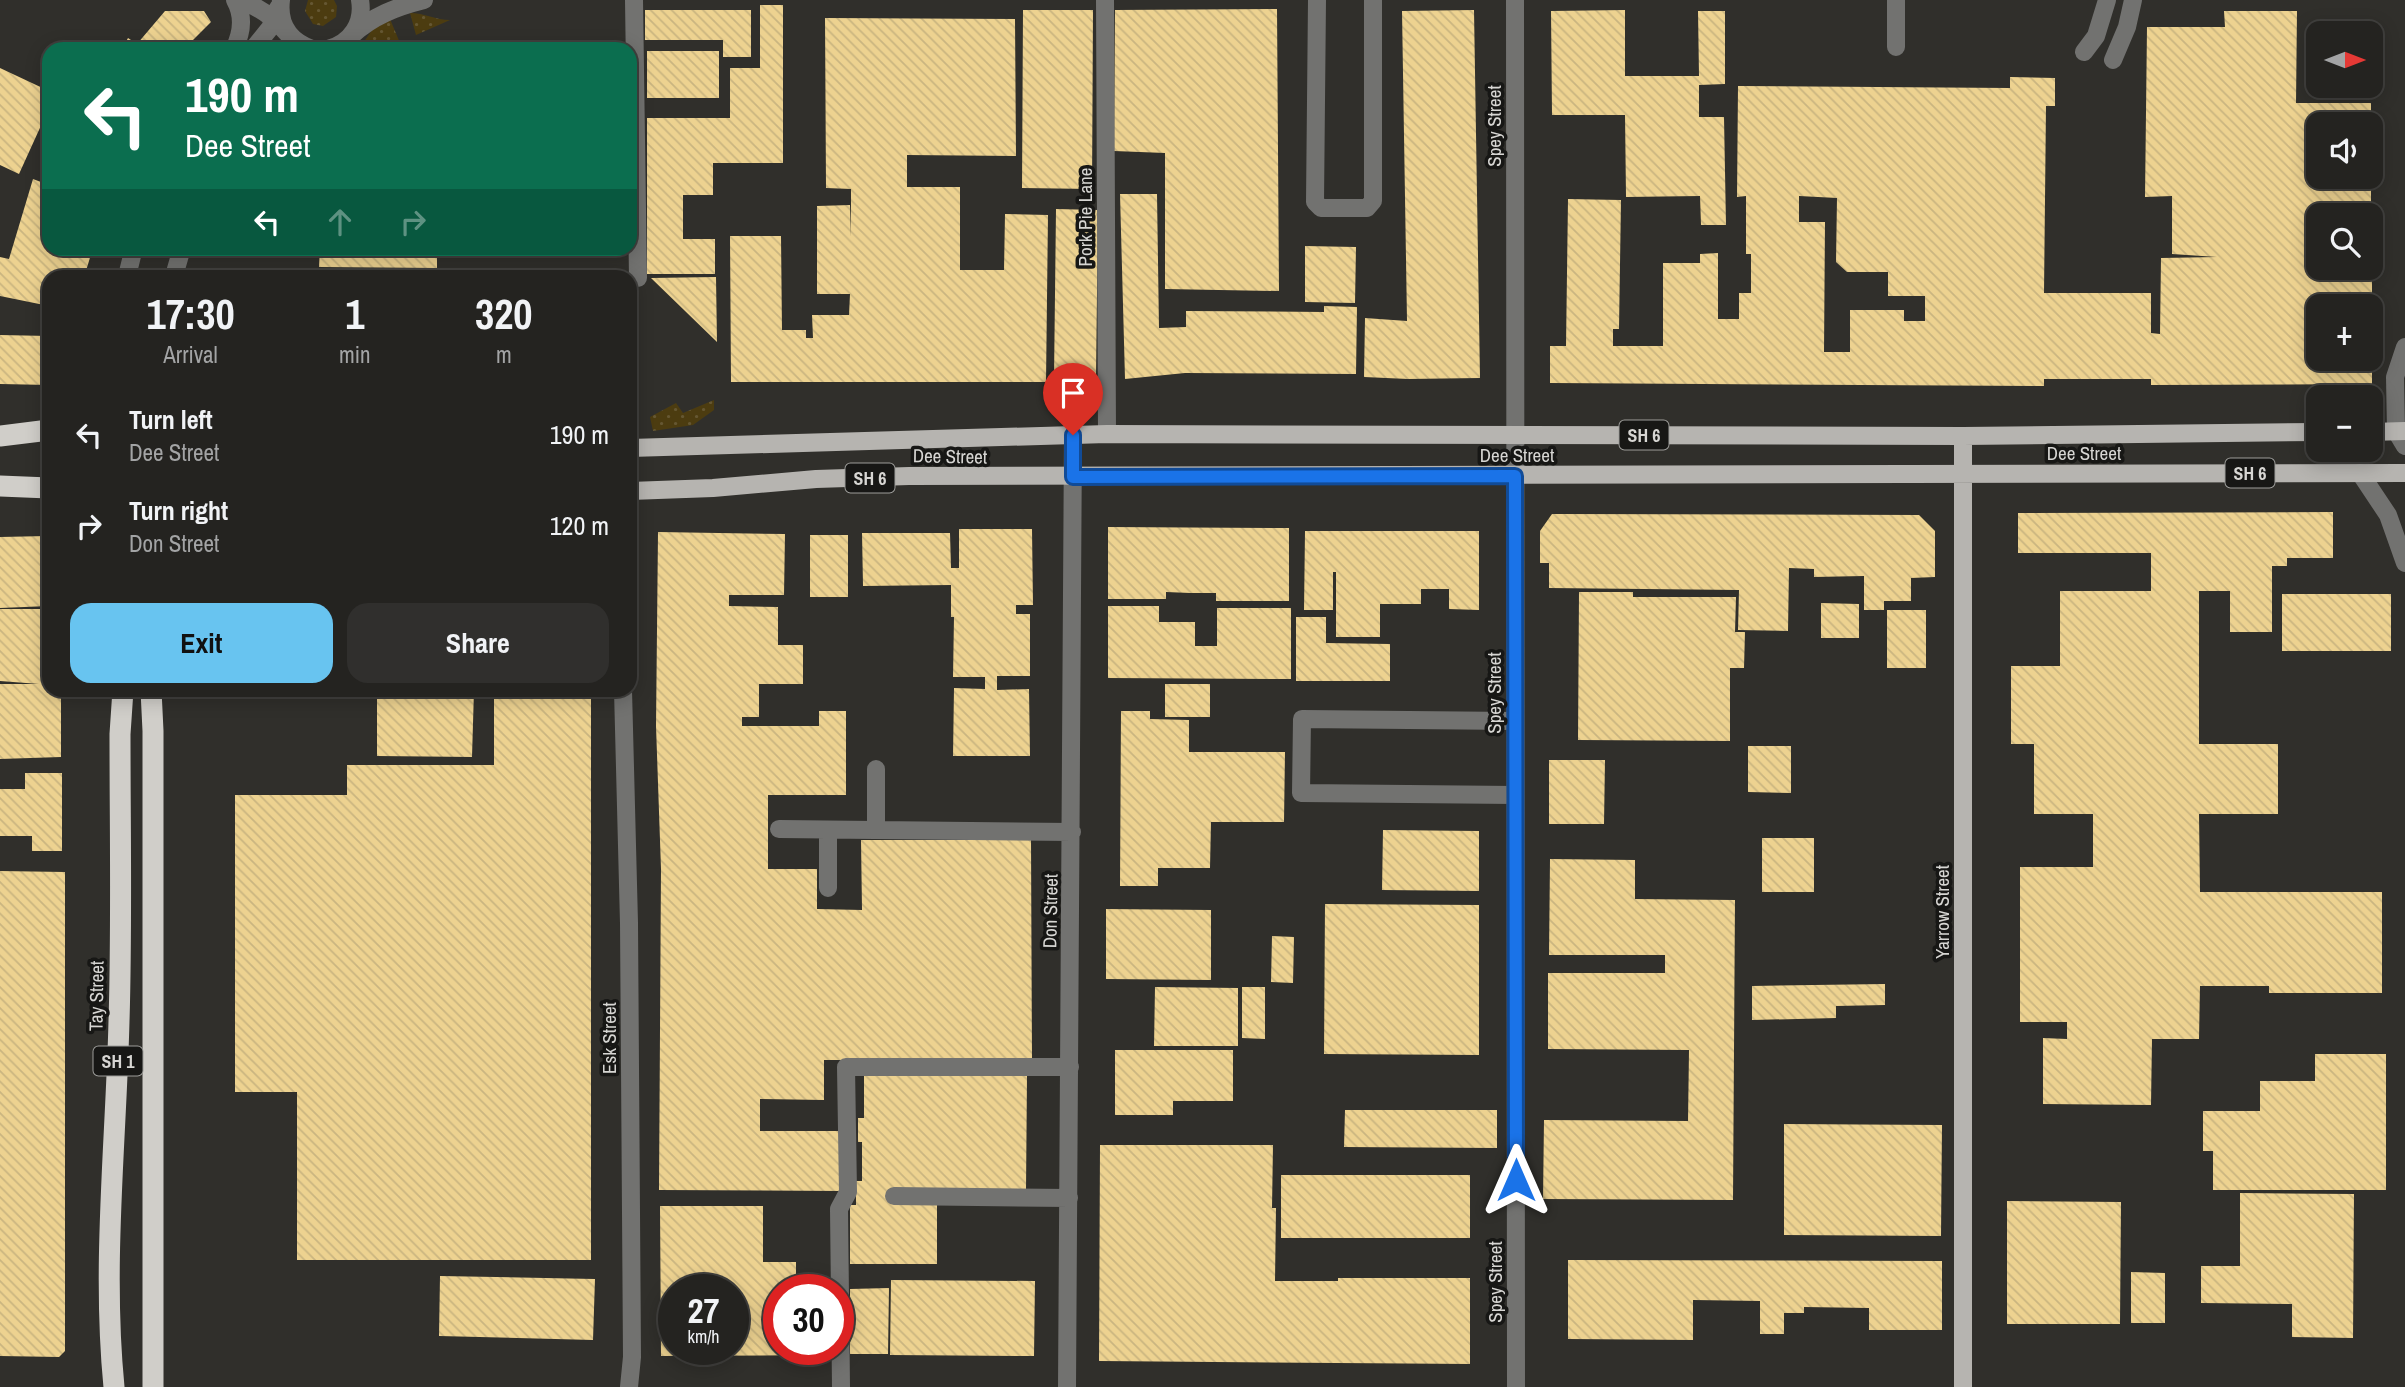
<!DOCTYPE html>
<meta charset="utf-8">
<style>
:root{--surface:#242320;--page:#302f2d;--text:#f1f3f6;--muted:#a3a4a5;--line:#41403e;--accent:#68c4f0}
body{margin:0;font-family:"Archivo Narrow",sans-serif;background:var(--page);color:var(--text);height:100vh;display:flex;flex-direction:column;font-size:26px;white-space:nowrap}
*{box-sizing:border-box;margin:0}
p{font-size:23px;color:var(--muted)}
.icon{flex:none;width:38px;height:38px;fill:none;stroke:currentColor;stroke-width:2;stroke-linecap:round;stroke-linejoin:round}
.map{position:relative;flex:1;overflow:hidden}
.details{position:absolute;left:42px;top:270px;width:595px;height:427px;display:flex;flex-direction:column;background:var(--surface);border-radius:21px;box-shadow:0 4px 18px #0003,0 0 0 2px var(--line)}
.details>*{flex:none}
.guide{position:absolute;left:42px;top:42px;width:595px;height:214px;border-radius:21px;box-shadow:0 4px 18px #0003,0 0 0 2px var(--line);background:#0b6e4f;color:#fff;overflow:hidden}
.needle{width:46px;rotate:90deg}
.buttons{position:absolute;left:2306px;top:21px;display:grid;gap:14px}
.buttons a{display:grid;place-items:center;width:77px;height:77px;border-radius:14px;background:var(--surface);box-shadow:0 4px 18px #0003,0 0 0 2px var(--line);font-size:35px}
.speed{position:absolute;left:658px;top:1274px;display:flex;gap:14px;font-size:35px;font-weight:700;text-align:center}
.speed>*{display:grid;place-content:center;width:91px;height:91px;border-radius:50%;background:var(--surface);box-shadow:0 4px 18px #0003,0 0 0 2px var(--line);line-height:1}
.speed small{font-size:18px;font-weight:400}
.speed .limit{border:10px solid #d22;background:#fff;color:#111}
.pin{position:absolute;display:grid;place-items:center;width:60px;height:60px;color:#fff;margin:-72px -30px;border-radius:50% 50% 50% 0;rotate:-45deg;box-shadow:0 0 7px #0007}
.pin .icon{rotate:45deg}
.me{position:absolute;width:77px;margin:-38px;rotate:0deg;stroke-linejoin:round;filter:drop-shadow(0 0 5px #0008)}
.turn{display:flex;align-items:center;gap:24px;height:147px;padding:0 28px;font-size:32px}
.turn .icon{width:91px;height:91px;stroke-width:2.5}
.turn b{display:block;font-size:49px;line-height:60px}
.lanes{display:flex;align-items:center;height:66px;padding:0 28px;background:#0003;justify-content:center;gap:35px;direction:ltr}
.lanes .off{opacity:.35}
.eta{display:flex;justify-content:space-evenly;align-items:center;height:119px;text-align:center}
.eta b{font-size:42px;font-weight:800;line-height:49px}
.cta{display:flex;gap:14px;margin-top:auto;padding:14px 28px}
.cta a{flex:1;height:80px;border-radius:21px;background:var(--accent);color:#111;font-size:28px;font-weight:800;line-height:80px;text-align:center}
.cta a+a{background:var(--page);color:var(--text)}
ul{padding:0;list-style:none}
li{display:flex;align-items:center;gap:21px;height:91px;padding:0 28px}
li div{flex:1}
li b{display:block;font-size:26px}
li em{font-style:normal}
.map>svg:first-child{display:block}
.grass{fill:url(#grass-dots)}
.building{fill:url(#building-back-hatch);fill-rule:evenodd}
.lines{fill:none;stroke-linecap:round;stroke-linejoin:round}
.minor{stroke:#727270;stroke-width:18}
.major{stroke:#b6b4b0;stroke-width:18}
.highway{stroke:#d0cec9;stroke-width:21}
.route-casing{stroke:#114b97;stroke-width:18}
.route{stroke:#1a73e8;stroke-width:12}
.labels{text-anchor:middle;dominant-baseline:central;stroke-width:7;stroke-linejoin:round;paint-order:stroke}
.shield{fill:#171715;stroke:#9d9d9a;stroke-width:2}
.shield-label{font-size:18px;font-weight:bold;fill:#d7d6d3}
.street-label{font-size:19px;fill:#d7d6d3;stroke:#171715}
</style>
<div class="map">
<svg width="2405" height="1387" viewBox="0 0 2405 1387">
<defs>
<pattern id="grass-dots" width="8" height="8" patternUnits="userSpaceOnUse" patternTransform="scale(1.75)"><rect width="8" height="8" fill="#4c3c10"/><path d="M2 2h.1M6 6h.1" fill="none" stroke="#655732" stroke-width="1.8" stroke-linecap="round"/></pattern>
<pattern id="building-back-hatch" width="6" height="6" patternUnits="userSpaceOnUse" patternTransform="scale(1.75)"><rect width="6" height="6" fill="#edd290"/><path d="M-1 5l2 2M0 0l6 6M5-1l2 2" fill="none" stroke="#cab580"/></pattern>
</defs>
<rect width="100%" height="100%" fill="#302f2b"/>
<!-- grass -->
<path class="grass" d="M308 0H334L337 6 336 17 323 26 313 24 305 11Z
M410 13C424 13 436 20 450 20L416 35Z
M390 19 400 43 391 49H359L372 30Z
M714 400V410L693 425 653 431 650 417 676 403 683 413Z"/>
<!-- building -->
<path class="building" d="M760 5H783V163H713V195H683V239H715V274H647V118H730V68H760Z
M1277 9 1279 291 1165 289V153L1114 151 1115 10Z
M645 10H751V57H723V40H645Z
M1023 10H1093L1092 189 1022 188Z
M1474 10 1480 378 1408 379 1364 377 1365 318 1407 321 1402 11Z
M1625 10V76H1699L1698 11H1725V84L1699 85V117H1724L1726 225H1701L1700 196 1626 197 1625 115H1552L1551 11Z
M165 11H204L211 22 184 49H122L128 38 137 44Z
M2224 11H2297L2296 103H2371V124H2319V177H2371V215H2319V268H2372V306H2319V359H2372V384L2151 385V379H2044V386L1550 383V346H1566L1568 199 1621 200 1619 329H1613V346H1663V263H1700V254L1718 253V319H1739V293H1751V254H1746V196L1737 197 1738 86 2010 88V77L2055 78V106H2046L2044 293H2151V333L2160 334 2161 258 2217 257 2172 254V196L2145 197 2147 27H2225ZM1799 196 1837 198 1836 262 1847 272H1888V296H1925V321H1904V310H1850V352H1824L1825 222H1799Z
M825 18 1015 19 1016 156 907 155V187H960V270H1004L1005 214 1048 215 1046 382H731L730 236H781L782 330H806V338H813L812 315H849L850 294H817V206L850 205 851 237V189L826 188Z
M647 51H719V98H647Z
M0 68 49 91V108L19 174 0 165Z
M33 179 49 185V248H93L85 274 77 273 76 276H49V306L0 296V257L9 259Z
M1120 194H1157L1159 328 1186 327V311L1324 312V306L1357 307 1356 374 1185 373 1125 379Z
M1056 209 1098 210 1096 378H1054Z
M1305 246 1356 247 1355 303 1305 302Z
M320 248H437V268L319 267Z
M518 248H590V258L518 256Z
M716 277 717 342 651 278Z
M0 335 49 336V385L0 384Z
M2333 512V558H2287V566H2272V632H2230V591H2199V744H2278V814H2199L2200 892H2382V993H2269V986H2200L2199 1039H2152L2151 1105 2043 1104V1038L2067 1039V1022H2020V867H2093V814H2034V744H2011V666H2060V591H2151V553H2018V513Z
M1552 514 1919 515 1935 531V577L1911 578V601H1884V610H1864V576L1814 577V569L1789 568 1788 631 1738 630 1739 590 1549 588V563H1540V531Z
M1108 527 1289 528V601H1216V593H1190L1166 592V599H1108Z
M959 529H1032L1033 605H1016V614H1030V676H997V690L1029 689 1030 756H953L954 688 985 689V677H953L954 617H951V585L863 586 862 533H950L951 568H959Z
M1305 531H1479V610L1449 609V589H1421V604H1380V637H1336V572H1333V610H1304Z
M658 532 785 534 784 595H729V606L778 607V645H803V684H759V717H742V726H819V711H846V795H768V869H817V909L862 910 861 840H1031L1032 1060H824V1100L760 1099V1131H843L842 1191 659 1190 661 869 656 726Z
M810 535H848V597H810Z
M47 536 49 538V606L0 608V537Z
M1579 592H1633V597H1736L1735 632H1745L1744 668H1730V741L1578 740Z
M2282 594H2391V651H2282Z
M1821 603 1859 604V638H1821Z
M1108 606H1159V622H1195V646H1217V608H1291V679L1108 678Z
M0 609H49V690H61V757L0 759V684H39L0 681Z
M1887 610H1926V668H1887Z
M1296 617H1326V643L1390 644V681H1296Z
M1165 684H1210V717H1165Z
M385 690H474L472 757 377 756V696Z
M494 690H591V1260H297V1092H235V795H347V765H494Z
M1121 711H1150V719L1189 720V752H1285L1284 822H1211L1210 868H1158V886H1120Z
M1748 746H1791V793L1748 792Z
M1549 760H1605L1604 824H1549Z
M25 773H62V851H32V836H0V789H25Z
M1383 830 1479 831V891L1382 890Z
M1762 838H1814V892H1762Z
M1550 859 1635 860V899L1735 900 1733 1200 1543 1199 1544 1120 1688 1121 1689 1050 1548 1049V973H1665V955H1549Z
M0 871 65 872V1351L59 1357 0 1356Z
M1325 904 1479 905V1055L1324 1054Z
M1106 909 1211 910V980L1106 979Z
M1272 936 1294 937 1293 983 1271 982Z
M1885 984V1005L1836 1006V1018L1752 1020V986Z
M1155 987 1238 988V1046H1154Z
M1242 987H1265V1039L1242 1038Z
M1115 1050H1233V1101H1173V1115H1115Z
M2315 1054H2386V1190H2213V1151H2203V1111H2260V1081H2315Z
M864 1075 1027 1076 1026 1190 894 1189V1205H937V1264H850V1205H856V1181H862V1142H858V1118H864Z
M1345 1110H1497V1148L1344 1147Z
M1784 1124 1942 1125 1941 1236 1784 1235Z
M1100 1145H1273L1272 1208H1276L1275 1281H1338V1278H1470V1364L1099 1361Z
M1281 1175H1470V1238H1281Z
M2240 1193 2354 1194 2353 1338 2292 1337V1304L2201 1303V1266H2240Z
M2007 1201 2121 1202 2120 1324H2007Z
M660 1206H763V1262H796V1280H833V1290H779V1349H834V1355L661 1356ZM674 1290H733V1349H674Z
M1568 1260 1942 1261V1330H1869V1308L1804 1307V1313H1784V1334H1760V1301L1693 1300V1340L1568 1339Z
M2131 1272 2165 1273V1323H2131Z
M440 1276 595 1279 593 1340 439 1336Z
M891 1280 1035 1281 1034 1356 890 1355Z
M889 1288 888 1354H850V1289Z"/>
<g class="lines">
<!-- minor -->
<path class="minor" d="M241 0C266 11 275 19 293 40
M281 0C278 24 289 41 312 49
M634 0 638 278
M1105 0 1107 434
M1317 0 1315 202 1321 208H1367L1373 201V0
M1515 0 1516 1387
M1896 0V47
M352 35C373 16 396 7 424 0
M234 49C242 33 244 16 235 0
M253 49 270 28 278 8
M328 49C351 43 364 23 360 0
M2084 52 2096 36 2107 0
M2113 60 2127 27 2133 0
M127 276 134 248
M174 276 182 248
M2405 347 2395 377 2396 431 2405 446
M2360 473 2388 515 2405 563
M623 690 629 923 632 1357 629 1387
M1515 721 1302 719 1301 793 1515 795
M876 769V830
M779 829 1072 832
M828 830V888
M894 1196 1069 1198
M841 1387 839 1209 848 1192 846 1067H1070
M1067 1387 1073 435"/>
<!-- major -->
<path class="major" d="M2371 432 2405 431
M1963 436V1387
M630 448 1107 434 1963 436 2319 432
M630 491 713 488 816 479 909 476 2405 473"/>
<!-- highway -->
<path class="highway" d="M0 436 49 430
M0 486 49 488
M151 690 153 731V1387
M114 1387C102 1266 116 1142 119 1021 122 925 120 830 120 734L123 690"/>
</g>
<g class="lines">
<defs>
<path id="route" d="M1073 435V477L1515 476 1516 1180"/>
</defs>
<!-- route casing -->
<use href="#route" class="route-casing"/>
<!-- route -->
<use href="#route" class="route"/>
</g>
<g class="labels">
<!-- shield labels -->
<g class="shield">
<rect x="1619.5" y="420.5" width="49" height="29" rx="5"/>
<rect x="2225.5" y="458.5" width="49" height="29" rx="5"/>
<rect x="845.5" y="463.5" width="49" height="29" rx="5"/>
<rect x="93.5" y="1046.5" width="49" height="29" rx="5"/>
</g>
<g class="shield-label">
<text x="1644" y="435">SH 6</text>
<text x="2250" y="473">SH 6</text>
<text x="870" y="478">SH 6</text>
<text x="118" y="1061">SH 1</text>
</g>
<!-- street labels -->
<g class="street-label">
<text transform="translate(1494 126) rotate(-90)">Spey Street</text>
<text transform="translate(1085 217) rotate(-90)">Pork Pie Lane</text>
<text x="2084" y="453">Dee Street</text>
<text x="1517" y="455">Dee Street</text>
<text transform="translate(950 456) rotate(1)">Dee Street</text>
<text transform="translate(1494 693) rotate(-90)">Spey Street</text>
<text transform="translate(1050 911) rotate(-89)">Don Street</text>
<text transform="translate(1942 912) rotate(-90)">Yarrow Street</text>
<text transform="translate(96 996) rotate(-89)">Tay Street</text>
<text transform="translate(609 1038) rotate(-90)">Esk Street</text>
<text transform="translate(1495 1282) rotate(-90)">Spey Street</text>
</g>
</g>
</svg>
<div class="buttons">
<a><svg class="needle" viewBox="-14 -14 28 28"><path d="M0-13l5 13h-10z" fill="#e53935"/><path d="M0 13l5-13h-10z" fill="#a3a4a5"/></svg></a>
<a><svg class="icon" aria-label="sound" viewBox="0 0 24 24"><path d="M4 9h4l5-4v14l-5-4H4zM17 9q2 3 0 6"/></svg></a>
<a><svg class="icon" aria-label="search" viewBox="0 0 24 24"><circle cx="10" cy="10" r="6"/><path d="M15 15l6 6"/></svg></a>
<a>+</a>
<a>−</a>
</div>
<div class="speed"><div>27<small>km/h</small></div><div class="limit">30</div></div>
<div class="pin" style="left:1073px;top:435px;background:#d93025"><svg class="icon" aria-label="arrive" viewBox="0 0 24 24"><path d="M6 21V4h12l-3 4 3 4H6"/></svg></div>
<svg class="me" style="left:1516px;top:1180px" viewBox="-20 -20 40 40"><path d="M0-17L14 15 0 8-14 15z" fill="#1a73e8" stroke="#fff" stroke-width="4"/></svg>
<div class="guide">
<div class="turn"><svg class="icon" aria-label="left" viewBox="0 0 24 24"><path d="M17 20v-9H6M10 6l-5 5 5 5"/></svg><div><b>190 m</b>Dee Street</div></div>
<div class="lanes"><svg class="icon" aria-label="left" viewBox="0 0 24 24"><path d="M17 20v-9H6M10 6l-5 5 5 5"/></svg><svg class="icon off" aria-label="ahead" viewBox="0 0 24 24"><path d="M12 20V5M6 11l6-6 6 6"/></svg><svg class="icon off" aria-label="right" viewBox="0 0 24 24"><path d="M7 20v-9h11M14 6l5 5-5 5"/></svg></div>
</div>
<section class="details">
<div class="eta">
<div><b>17:30</b><p>Arrival</p></div>
<div><b>1</b><p>min</p></div>
<div><b>320</b><p>m</p></div>
</div>
<ul>
<li><svg class="icon" aria-label="left" viewBox="0 0 24 24"><path d="M17 20v-9H6M10 6l-5 5 5 5"/></svg><div><b>Turn left</b><p>Dee Street</p></div><em>190 m</em></li>
<li><svg class="icon" aria-label="right" viewBox="0 0 24 24"><path d="M7 20v-9h11M14 6l5 5-5 5"/></svg><div><b>Turn right</b><p>Don Street</p></div><em>120 m</em></li>
</ul>
<div class="cta"><a>Exit</a><a>Share</a></div>
</section>
</div>
